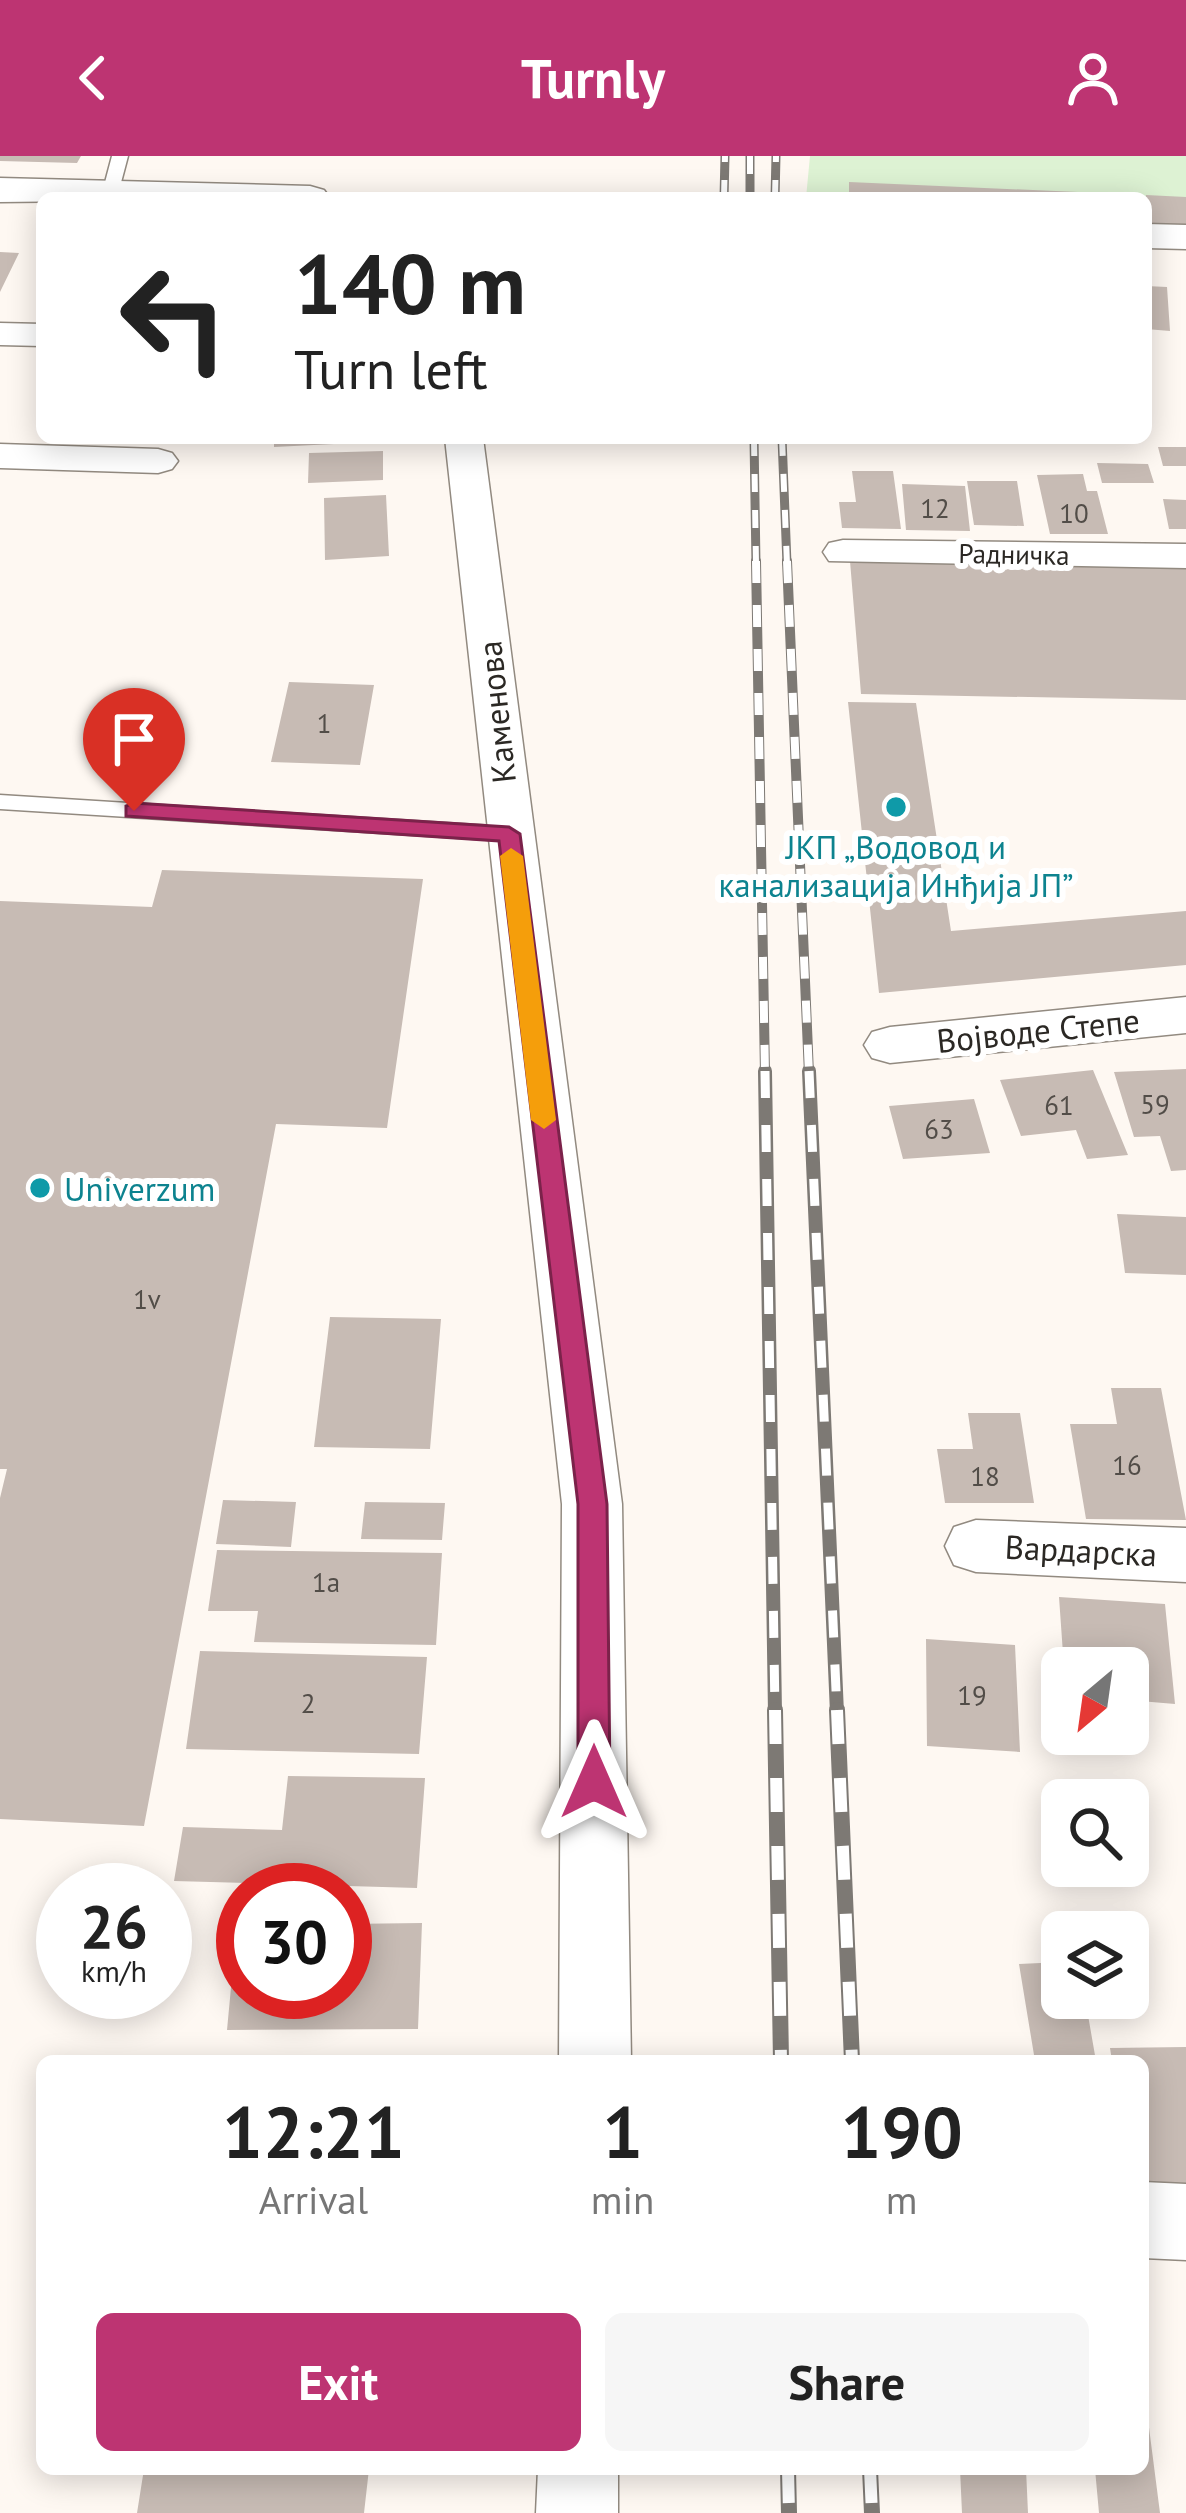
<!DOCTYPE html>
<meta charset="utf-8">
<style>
:root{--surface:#fff;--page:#f6f6f6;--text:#222;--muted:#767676;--accent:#bd3472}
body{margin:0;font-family:"PT Sans",sans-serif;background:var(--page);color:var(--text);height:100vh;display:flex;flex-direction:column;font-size:45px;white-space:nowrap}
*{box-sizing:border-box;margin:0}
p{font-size:39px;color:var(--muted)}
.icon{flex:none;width:66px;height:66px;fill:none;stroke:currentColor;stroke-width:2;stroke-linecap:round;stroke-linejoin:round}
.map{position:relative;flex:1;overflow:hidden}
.drawer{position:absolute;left:36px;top:1899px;width:1113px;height:420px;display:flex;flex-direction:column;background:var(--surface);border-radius:18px;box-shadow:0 6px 30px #0003}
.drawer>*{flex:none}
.banner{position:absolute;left:36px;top:36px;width:1116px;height:252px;border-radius:18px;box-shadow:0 6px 30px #0003;background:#fff;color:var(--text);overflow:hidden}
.needle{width:78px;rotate:209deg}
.buttons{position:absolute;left:1041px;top:1491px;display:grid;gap:24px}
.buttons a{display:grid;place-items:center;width:108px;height:108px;border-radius:18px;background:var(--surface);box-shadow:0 6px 30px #0003;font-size:60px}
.speed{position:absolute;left:36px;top:1707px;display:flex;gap:24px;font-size:60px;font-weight:700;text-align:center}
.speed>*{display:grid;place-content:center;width:156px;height:156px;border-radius:50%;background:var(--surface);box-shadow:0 6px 30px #0003;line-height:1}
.speed small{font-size:30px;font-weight:400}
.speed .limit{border:18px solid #d22;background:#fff;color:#111}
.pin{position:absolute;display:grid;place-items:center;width:102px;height:102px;color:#fff;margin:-123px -51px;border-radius:50% 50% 50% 0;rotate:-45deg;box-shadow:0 0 12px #0007}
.pin .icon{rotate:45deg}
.me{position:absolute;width:132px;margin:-66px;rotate:0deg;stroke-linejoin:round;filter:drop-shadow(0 0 9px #0008)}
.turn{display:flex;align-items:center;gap:42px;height:252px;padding:0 60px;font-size:54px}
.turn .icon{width:156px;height:156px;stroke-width:2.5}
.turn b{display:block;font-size:84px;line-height:102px}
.eta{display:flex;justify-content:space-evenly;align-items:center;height:204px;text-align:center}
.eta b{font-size:72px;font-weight:800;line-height:84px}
.action{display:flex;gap:24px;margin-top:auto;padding:24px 60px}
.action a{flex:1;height:138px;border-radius:18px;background:var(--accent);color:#fff;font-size:48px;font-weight:800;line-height:138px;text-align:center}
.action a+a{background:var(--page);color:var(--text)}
header{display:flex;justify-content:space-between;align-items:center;height:156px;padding:0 60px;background:var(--accent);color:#fff;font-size:54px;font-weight:800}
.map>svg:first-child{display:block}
.green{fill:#ddf2d3}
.building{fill:#c7bbb4}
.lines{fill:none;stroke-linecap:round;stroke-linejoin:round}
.service-casing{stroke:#928a80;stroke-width:3}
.minor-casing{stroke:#928a80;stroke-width:3}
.secondary-casing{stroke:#928a80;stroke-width:3}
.service{fill:#fff;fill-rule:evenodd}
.minor{fill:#fff;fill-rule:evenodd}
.secondary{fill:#fff;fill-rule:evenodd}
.rail-far3-casing{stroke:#7d7974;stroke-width:9}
.rail-far2-casing{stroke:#7d7974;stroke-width:10}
.rail-far1-casing{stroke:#7d7974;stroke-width:14}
.rail-casing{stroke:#7d7974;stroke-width:16}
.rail-far3{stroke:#fff;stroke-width:6;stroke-dasharray:18;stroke-linecap:butt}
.rail-far2{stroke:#fff;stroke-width:8;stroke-dasharray:22;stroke-linecap:butt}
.rail-far1{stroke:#fff;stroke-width:9;stroke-dasharray:27;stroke-linecap:butt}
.rail{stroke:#fff;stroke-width:12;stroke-dasharray:34;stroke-linecap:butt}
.route{fill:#bd3472;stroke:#7b224a;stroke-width:3}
.slow{fill:#f59e0b}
.culture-dot{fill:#0f9aa8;stroke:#fff;stroke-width:4.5}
.labels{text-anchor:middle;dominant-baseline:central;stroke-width:12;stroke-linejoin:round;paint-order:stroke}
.number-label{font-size:27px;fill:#524d48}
.far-street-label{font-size:27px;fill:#2b2824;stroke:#fff}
.street-label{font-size:33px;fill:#2b2824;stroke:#fff}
.culture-label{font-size:33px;fill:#0d838f;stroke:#fff}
</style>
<header><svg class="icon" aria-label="back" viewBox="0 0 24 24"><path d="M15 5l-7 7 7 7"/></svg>Turnly<svg class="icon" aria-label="person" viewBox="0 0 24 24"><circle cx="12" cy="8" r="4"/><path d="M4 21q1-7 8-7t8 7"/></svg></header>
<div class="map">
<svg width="1186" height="2357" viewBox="0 0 1186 2357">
<rect width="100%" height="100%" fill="#fef8f2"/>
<!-- green -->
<path class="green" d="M810 0H1186V73L1146 42H806Z"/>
<!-- building -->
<path class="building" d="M0 0H81L77 7 0 5Z
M849 26 1101 37 1102 42H849Z
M1146 39 1186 41V71L1146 70Z
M0 96 19 97 0 136Z
M1146 130 1167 131 1170 175 1146 173Z
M274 282H354V287L274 291Z
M1158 291H1186V310H1163Z
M383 295V324L308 327 309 297Z
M1097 307 1148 308 1154 327H1102Z
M852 315H893L901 373 842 372 839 346H856Z
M1083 318 1087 335H1097L1108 378H1050L1037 319Z
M967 325H1017L1024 370 974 369Z
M902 328 965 330 970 375 906 374Z
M386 339 389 400 325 404 324 342Z
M1163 343 1186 344V373H1169Z
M850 405 1186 411V544L861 538Z
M289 526 374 529 360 609 271 606Z
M848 546 916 547 951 775 1186 755V809L879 837Z
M162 714 423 723 387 972 276 968 144 1670 0 1663V1342L7 1313H0V745L152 751Z
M1186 913V1014L1171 1015 1160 980 1134 981 1114 916Z
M1093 914 1128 999 1087 1003 1076 974 1021 980 1000 924Z
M974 943 990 997 903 1003 889 950Z
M1117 1058 1186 1061V1119L1125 1117Z
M330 1161 441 1163 430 1293 314 1291Z
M1111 1232H1161L1186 1364 1086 1363 1070 1268H1117Z
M968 1257H1020L1034 1347H945L937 1293H973Z
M223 1344 296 1346 291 1391 216 1388Z
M365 1346 445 1347 442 1384 361 1383Z
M217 1394 442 1397 436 1489 254 1486 258 1455H208Z
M1059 1441 1165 1448 1175 1548 1128 1544V1512H1064Z
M926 1483 1015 1489 1020 1596 927 1590Z
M200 1495 427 1501 419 1598 186 1593Z
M288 1620 425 1622 417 1732 174 1725 183 1671 282 1674Z
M422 1767 418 1873 227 1874 237 1768H243V1836H345V1768Z
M1062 1806V1842H1085L1096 1905H1035L1019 1808Z
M1186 1891V2038L1143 2039V1905H1112L1110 1892Z
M1143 2225 1160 2357H1099L1095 2313H1143Z
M144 2313H369L364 2357H137Z
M960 2313H1026L1028 2357H962Z"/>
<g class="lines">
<defs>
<path id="service" d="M112 0H128L119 34 111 39 103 34Z
M0 639 509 671 520 678 509 685 0 653Z"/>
<path id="minor" d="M0 167 42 168V190L0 189Z
M445 282H483L622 1348 631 1905H559L562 1348Z
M0 288 158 293 172 297 178 305 172 313 158 317 0 312Z
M843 384 1186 388V412L829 405 823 396 829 387Z
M1186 841V877L890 907 872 902 864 889 872 876 890 871Z
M976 1364 1186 1372V1426L976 1416 954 1409 945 1390 954 1371Z
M1143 2026 1186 2028V2104L1143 2102Z
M538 2313H618V2357H536Z"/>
<path id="secondary" d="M0 22 310 30 324 34 330 42 0 46Z
M1146 68 1186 69V93L1146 92Z"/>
</defs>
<!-- service casing -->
<use href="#service" class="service-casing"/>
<!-- minor casing -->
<use href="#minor" class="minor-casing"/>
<!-- secondary casing -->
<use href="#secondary" class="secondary-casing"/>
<!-- service -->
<use href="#service" class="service"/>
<!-- minor -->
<use href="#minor" class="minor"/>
<!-- secondary -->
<use href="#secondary" class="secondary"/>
<defs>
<path id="rail-far3" d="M750 0V42
M724 42 725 0
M775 42 776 0
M754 282 756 408
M782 282 787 408"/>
<path id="rail-far2" d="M756 405 765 918
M787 405 809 918"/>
<path id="rail-far1" d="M765 915 775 1557
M809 915 837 1557"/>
<path id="rail" d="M775 1554 781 1905
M837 1554 852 1905
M788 2313 789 2357
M870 2313 872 2357"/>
</defs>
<!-- rail-far3 casing -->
<use href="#rail-far3" class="rail-far3-casing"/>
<!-- rail-far2 casing -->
<use href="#rail-far2" class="rail-far2-casing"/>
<!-- rail-far1 casing -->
<use href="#rail-far1" class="rail-far1-casing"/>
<!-- rail casing -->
<use href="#rail" class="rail-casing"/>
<!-- rail-far3 -->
<use href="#rail-far3" class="rail-far3"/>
<!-- rail-far2 -->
<use href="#rail-far2" class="rail-far2"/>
<!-- rail-far1 -->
<use href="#rail-far1" class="rail-far1"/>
<!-- rail -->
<use href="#rail" class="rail"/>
</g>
<!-- route -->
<path class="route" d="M134 647 509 671 520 678 607 1348 610 1626 605 1636 594 1641 582 1636 578 1626V1348L499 685 126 660V650Z"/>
<!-- slow -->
<path class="slow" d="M511 692 523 700 556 964 544 973 531 964 500 700Z"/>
<!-- markers -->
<g class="culture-dot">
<circle cx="896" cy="651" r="12"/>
<circle cx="40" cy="1032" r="12"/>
</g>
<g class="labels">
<!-- number labels -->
<g class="number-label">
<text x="935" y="352">12</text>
<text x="1074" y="357">10</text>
<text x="324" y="567">1</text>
<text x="1155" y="948">59</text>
<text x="1059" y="949">61</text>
<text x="939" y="973">63</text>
<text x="147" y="1143">1v</text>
<text x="1127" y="1309">16</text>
<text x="985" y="1320">18</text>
<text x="326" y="1426">1a</text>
<text x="972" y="1539">19</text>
<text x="308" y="1547">2</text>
</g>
<!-- far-street labels -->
<g class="far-street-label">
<text transform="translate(1014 398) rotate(1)">Радничка</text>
</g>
<!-- street labels -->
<g class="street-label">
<text transform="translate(496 556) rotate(-96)">Каменова</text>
<text transform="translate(1038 874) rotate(-6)">Војводе Степе</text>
<text transform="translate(1081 1394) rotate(3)">Вардарска</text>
</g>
<!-- culture labels -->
<g class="culture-label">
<text x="896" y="690">ЈКП „Водовод и<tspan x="896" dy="38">канализација Инђија ЈП”</tspan></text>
<text x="64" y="1032" text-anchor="start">Univerzum</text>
</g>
</g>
</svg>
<div class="buttons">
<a><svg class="needle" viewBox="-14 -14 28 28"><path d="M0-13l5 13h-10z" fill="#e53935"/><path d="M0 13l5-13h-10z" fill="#767676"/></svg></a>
<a><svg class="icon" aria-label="search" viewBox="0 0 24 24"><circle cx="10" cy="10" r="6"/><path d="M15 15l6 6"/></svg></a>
<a><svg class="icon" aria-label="layers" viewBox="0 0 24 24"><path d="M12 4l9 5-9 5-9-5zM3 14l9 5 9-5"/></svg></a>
</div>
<div class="speed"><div>26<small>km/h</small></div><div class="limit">30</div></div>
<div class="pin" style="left:134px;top:655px;background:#d93025"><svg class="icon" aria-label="arrive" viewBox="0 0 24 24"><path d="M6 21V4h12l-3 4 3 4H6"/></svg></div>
<svg class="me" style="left:594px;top:1626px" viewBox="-20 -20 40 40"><path d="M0-17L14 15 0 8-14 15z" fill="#bd3472" stroke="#fff" stroke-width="4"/></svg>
<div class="banner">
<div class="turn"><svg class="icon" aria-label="left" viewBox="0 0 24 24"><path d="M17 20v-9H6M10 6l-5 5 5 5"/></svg><div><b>140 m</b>Turn left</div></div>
</div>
<section class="drawer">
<div class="eta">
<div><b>12:21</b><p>Arrival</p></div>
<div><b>1</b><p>min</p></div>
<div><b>190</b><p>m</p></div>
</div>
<div class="action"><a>Exit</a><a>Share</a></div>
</section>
</div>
